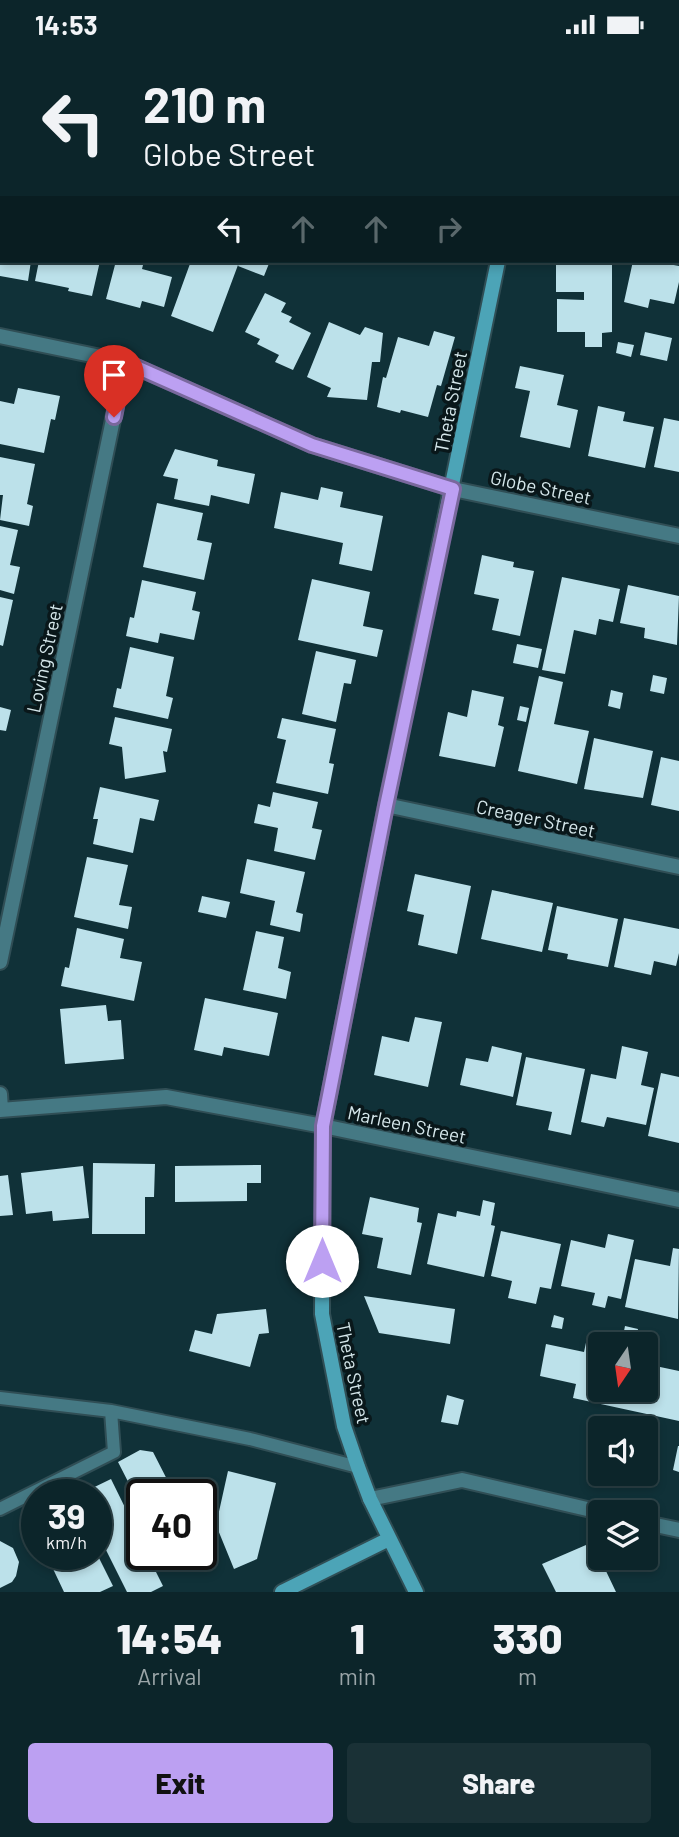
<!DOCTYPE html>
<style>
:root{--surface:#0c252a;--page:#1a3136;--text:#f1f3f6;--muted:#9aa5a8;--line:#2c4247;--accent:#bca0f2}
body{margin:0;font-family:Barlow,sans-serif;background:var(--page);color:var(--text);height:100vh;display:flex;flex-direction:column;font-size:26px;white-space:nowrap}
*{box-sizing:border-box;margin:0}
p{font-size:23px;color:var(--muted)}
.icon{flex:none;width:38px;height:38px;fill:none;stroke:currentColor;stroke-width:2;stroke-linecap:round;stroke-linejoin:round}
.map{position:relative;height:1543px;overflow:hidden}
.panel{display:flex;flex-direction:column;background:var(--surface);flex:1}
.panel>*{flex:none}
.hud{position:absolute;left:0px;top:0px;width:679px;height:214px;box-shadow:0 4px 10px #0003,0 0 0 2px var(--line);background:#0c252a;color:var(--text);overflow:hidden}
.needle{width:46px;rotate:193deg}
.fabs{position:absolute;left:588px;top:1283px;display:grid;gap:14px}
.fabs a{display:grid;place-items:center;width:70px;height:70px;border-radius:7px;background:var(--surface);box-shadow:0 4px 10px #0003,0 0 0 2px var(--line);font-size:35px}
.speed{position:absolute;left:21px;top:1430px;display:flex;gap:14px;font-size:35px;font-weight:700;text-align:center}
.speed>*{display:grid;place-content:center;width:91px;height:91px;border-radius:50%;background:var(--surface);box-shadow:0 4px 10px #0003,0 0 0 2px var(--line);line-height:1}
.speed small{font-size:18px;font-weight:400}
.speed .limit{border:4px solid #111;border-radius:10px;background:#fff;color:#111}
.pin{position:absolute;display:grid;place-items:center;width:60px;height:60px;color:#fff;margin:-72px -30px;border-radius:50% 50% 50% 0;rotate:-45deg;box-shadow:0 0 7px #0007}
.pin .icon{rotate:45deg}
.me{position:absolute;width:77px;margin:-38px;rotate:0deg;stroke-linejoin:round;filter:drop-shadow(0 0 5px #0008)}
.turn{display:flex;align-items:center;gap:24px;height:147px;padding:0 28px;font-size:32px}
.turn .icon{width:91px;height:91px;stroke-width:2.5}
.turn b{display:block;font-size:49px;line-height:60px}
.lanes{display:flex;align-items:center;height:66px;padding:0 28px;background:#0003;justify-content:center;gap:35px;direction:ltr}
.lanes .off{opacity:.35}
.eta{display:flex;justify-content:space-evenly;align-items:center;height:119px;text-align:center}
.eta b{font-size:42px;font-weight:800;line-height:49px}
.action{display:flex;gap:14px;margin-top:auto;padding:14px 28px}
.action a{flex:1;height:80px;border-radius:7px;background:var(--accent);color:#111;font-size:28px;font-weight:800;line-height:80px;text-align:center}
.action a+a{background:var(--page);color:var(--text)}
.status{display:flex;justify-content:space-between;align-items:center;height:49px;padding:0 35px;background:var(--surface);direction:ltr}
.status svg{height:19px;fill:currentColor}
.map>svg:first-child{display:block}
.building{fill:#bce1ea}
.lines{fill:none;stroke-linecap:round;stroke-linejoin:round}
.lane-casing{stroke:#304e55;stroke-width:16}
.street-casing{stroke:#304e55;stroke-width:18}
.secondary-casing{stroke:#304e55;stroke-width:18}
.lane{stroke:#457984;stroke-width:12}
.street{stroke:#457984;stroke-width:14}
.secondary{stroke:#4ca4b7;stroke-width:14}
.route-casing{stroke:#7a689d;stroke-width:18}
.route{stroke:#bca0f2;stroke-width:12}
.labels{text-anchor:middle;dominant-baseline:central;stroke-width:7;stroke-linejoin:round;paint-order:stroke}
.street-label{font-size:19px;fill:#d5e7eb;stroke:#09171a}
</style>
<div class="status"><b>14:53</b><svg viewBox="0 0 49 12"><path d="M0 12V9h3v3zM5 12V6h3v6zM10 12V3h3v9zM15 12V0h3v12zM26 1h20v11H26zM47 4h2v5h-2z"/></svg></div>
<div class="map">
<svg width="679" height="1543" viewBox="0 0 679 1543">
<rect width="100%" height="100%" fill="#103138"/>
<!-- building -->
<path class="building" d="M0 212H31L28 232 0 227Z
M39 212H100L92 247 68 242 69 239 35 232Z
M116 212H144L142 220 172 228 164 258 142 252 140 259 106 250Z
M191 212H227L238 216 213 283 171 267Z
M240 212H270L264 227 238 217Z
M556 212H612V283L602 284V298H585V283H557V250L584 251V243H556Z
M633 212H652L679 217V233L674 255 650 250 648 259 624 253Z
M265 244 286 254 281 263 292 268 289 273 311 284 293 321 275 313 279 306 257 295 260 290 245 283Z
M329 273 360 286 365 278 383 284 380 313H372L367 351 327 348 331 339 307 328Z
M434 282 455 288 441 337 437 336 428 368 401 361 400 364 377 358 383 328 386 329 398 288 429 297Z
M645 283 672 289 667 312 640 306Z
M618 293 634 296 631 308 616 304Z
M520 317 564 326 557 356 578 361 570 399 520 388 530 342 515 339Z
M18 339 60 347 55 371 51 370 44 404 0 395V352L14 355Z
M598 357 625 363 623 372 654 378 645 419 588 407Z
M664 369 679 372V423L654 418Z
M175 400 218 411 217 417 255 425 249 455 211 446 209 457 174 450 178 430 163 427Z
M0 408 35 415 27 455 33 457 29 477 0 471 3 446H0Z
M321 438 343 443 340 458 383 467 372 522 339 515 343 494 274 479 281 443 318 451Z
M157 454 203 464 197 491 212 494 204 531 143 518Z
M0 477 18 481 10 516 20 518 14 545 0 541Z
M482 506 514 513 513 518 534 522 520 587 492 581 499 550 474 545Z
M562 528 620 540 613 573 599 570 596 586 574 581 565 625 542 621Z
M312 530 370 543 363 577 383 581 377 608 298 591Z
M142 531 196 543 192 561 200 563 194 591 160 584 158 594 126 587 130 568 134 569Z
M628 536 679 547 677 596 644 589 645 579 620 574Z
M0 548 13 551 3 597 0 596Z
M517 595 542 600 538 619 513 614Z
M130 598 174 608 166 647 173 649 168 670 113 658 117 639 121 640Z
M316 602 356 611 351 635 344 634 336 673 302 665Z
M653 626 667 629 664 645 650 642Z
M539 627 563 633 554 675 589 682 577 735 518 722Z
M472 641 504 648 498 676 504 678 495 718 439 707 448 663 467 668Z
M611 641 623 644 620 660 608 657Z
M520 657 529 659 526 673 517 671Z
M0 658 11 661 6 682 0 681Z
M115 668 172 680 167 703 163 702 166 723 125 730 122 698 109 695Z
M282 669 336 680 329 714 334 715 328 745 276 734 286 691 277 689Z
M594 689 653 702 643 749 584 740Z
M661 708 679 712V762L651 756Z
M100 738 159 751 154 772 140 769 133 804 93 795 98 770H93Z
M273 743 318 753 312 779 322 781 315 811 274 802 278 779 254 774 258 755 270 758Z
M87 808 128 816 119 856 132 858 128 880 74 868Z
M247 810 305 823 296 863 303 865 300 883 270 876 275 852 240 844Z
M415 825 471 837 457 905 418 896 424 866 407 862Z
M492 841 553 854 542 903 481 890Z
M202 847 230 853 226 869 198 863Z
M557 857 618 870 608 918 567 910 568 905 548 901Z
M624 869 679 880V904L676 917 654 912 651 926 614 918Z
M77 879 124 890 120 909 142 913 134 952 61 937 65 918 69 919Z
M256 882 284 888 278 919 291 923 286 950 243 941Z
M205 949 278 964 269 1007 224 998 222 1007 194 1001Z
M106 956 108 972 121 971 124 1010 65 1015 60 960Z
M415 968 442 973 428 1038 374 1026 382 987 409 993Z
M492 997 522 1004 513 1048 460 1036 466 1009 488 1013Z
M622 997 648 1003 641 1036 654 1039 646 1076 607 1068 604 1078 581 1073 591 1025 616 1030Z
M526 1008 585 1020 571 1086 548 1081 552 1063 516 1056Z
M661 1024 679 1028V1094L648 1087Z
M93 1114 155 1115 154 1148H145V1185H92Z
M261 1116V1134H247V1152L175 1153V1117Z
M83 1117 89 1169 53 1172 52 1162 26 1165 21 1124Z
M8 1126 13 1166 0 1167V1127Z
M370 1148 419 1159 417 1173 422 1174 411 1226 377 1219 383 1189 362 1185Z
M483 1151 495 1154 491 1176 495 1177 484 1228 427 1215 438 1164 456 1168 457 1162 480 1167Z
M501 1182 561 1195 551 1240 540 1238 536 1255 508 1249 512 1232 491 1227Z
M608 1185 634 1191 621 1250 608 1247 605 1259 592 1256 595 1244 561 1237 571 1191 605 1199Z
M673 1199 679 1200 678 1270 625 1258 635 1210 670 1217Z
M364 1247 455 1260 450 1295 379 1284Z
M266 1260 269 1284 259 1285 250 1318 189 1302 195 1281 212 1285 217 1265Z
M554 1266 564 1269 562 1280 551 1278Z
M625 1277 638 1280 635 1295 622 1292Z
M587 1289 608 1294 600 1295V1340H646V1315L679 1322V1372L573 1349 576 1335 540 1327 546 1295 584 1303Z
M447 1346 464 1351 458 1376 441 1373Z
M678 1397H679V1423L673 1421Z
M140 1401 153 1403 175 1446H142V1460L118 1413Z
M228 1422 276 1434 257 1510 234 1520 216 1476Z
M111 1430 142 1493V1505H147L163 1537 151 1543H127L96 1481V1446H78Z
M37 1454V1486L24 1460Z
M0 1492 13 1499 19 1513 16 1527 12 1533 0 1539Z
M586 1496 595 1499 616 1543H556L542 1515Z
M46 1505H97L113 1537 100 1543H64Z"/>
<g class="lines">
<defs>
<path id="lane" d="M0 1349 111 1362 250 1390 358 1418
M0 1460 114 1403 111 1362"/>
<path id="street" d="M0 287 125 313 312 396 453 440 679 487
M386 756 679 818
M0 913 125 313
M0 1045 1 1061
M0 1061 166 1048 323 1077 679 1151
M370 1450 462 1431 600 1463
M646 1474 679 1481"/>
<path id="secondary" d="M541 2 542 0
M677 151 679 152
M282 1543 389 1490
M416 1543 370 1450 358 1418 344 1377 322 1265 323 1077 386 756 498 212"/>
</defs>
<!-- lane casing -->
<use href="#lane" class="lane-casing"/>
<!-- street casing -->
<use href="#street" class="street-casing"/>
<!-- secondary casing -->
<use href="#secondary" class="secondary-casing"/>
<!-- lane -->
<use href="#lane" class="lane"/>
<!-- street -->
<use href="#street" class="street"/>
<!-- secondary -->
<use href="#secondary" class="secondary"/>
</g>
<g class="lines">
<defs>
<path id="route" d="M114 368 125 313 312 396 453 440 386 757 323 1077 322 1212"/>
</defs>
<!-- route casing -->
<use href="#route" class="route-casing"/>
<!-- route -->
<use href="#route" class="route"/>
</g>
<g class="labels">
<!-- street labels -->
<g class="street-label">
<text transform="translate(450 353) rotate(-79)">Theta Street</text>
<text transform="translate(541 438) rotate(12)">Globe Street</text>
<text transform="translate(44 609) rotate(-78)">Loving Street</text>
<text transform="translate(536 769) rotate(12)">Creager Street</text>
<text transform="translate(407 1075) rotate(12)">Marleen Street</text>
<text transform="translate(354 1324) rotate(78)">Theta Street</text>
</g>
</g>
</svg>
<div class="fabs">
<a><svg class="needle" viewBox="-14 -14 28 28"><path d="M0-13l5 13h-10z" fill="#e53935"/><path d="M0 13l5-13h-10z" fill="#9aa5a8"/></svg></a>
<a><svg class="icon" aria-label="sound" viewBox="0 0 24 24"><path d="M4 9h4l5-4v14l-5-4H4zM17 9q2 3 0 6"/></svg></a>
<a><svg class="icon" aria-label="layers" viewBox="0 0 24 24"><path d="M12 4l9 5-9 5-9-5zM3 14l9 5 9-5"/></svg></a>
</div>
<div class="speed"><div>39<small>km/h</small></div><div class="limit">40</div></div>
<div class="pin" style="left:114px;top:368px;background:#d93025"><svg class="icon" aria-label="arrive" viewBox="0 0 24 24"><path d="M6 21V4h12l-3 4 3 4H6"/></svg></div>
<svg class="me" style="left:322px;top:1212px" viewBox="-20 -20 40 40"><circle r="19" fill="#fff"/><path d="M0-13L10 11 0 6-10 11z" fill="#bca0f2"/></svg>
<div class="hud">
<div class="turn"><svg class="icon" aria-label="left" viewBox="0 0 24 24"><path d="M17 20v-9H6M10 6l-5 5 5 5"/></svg><div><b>210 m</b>Globe Street</div></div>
<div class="lanes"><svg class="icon" aria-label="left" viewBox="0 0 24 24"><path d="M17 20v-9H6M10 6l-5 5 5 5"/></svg><svg class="icon off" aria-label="ahead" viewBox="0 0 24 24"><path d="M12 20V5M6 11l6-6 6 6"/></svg><svg class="icon off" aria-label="ahead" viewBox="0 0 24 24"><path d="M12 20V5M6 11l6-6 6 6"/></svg><svg class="icon off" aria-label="right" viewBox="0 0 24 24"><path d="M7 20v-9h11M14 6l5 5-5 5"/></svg></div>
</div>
</div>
<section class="panel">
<div class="eta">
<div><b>14:54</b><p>Arrival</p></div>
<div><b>1</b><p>min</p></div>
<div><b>330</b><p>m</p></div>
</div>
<div class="action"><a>Exit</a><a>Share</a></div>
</section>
